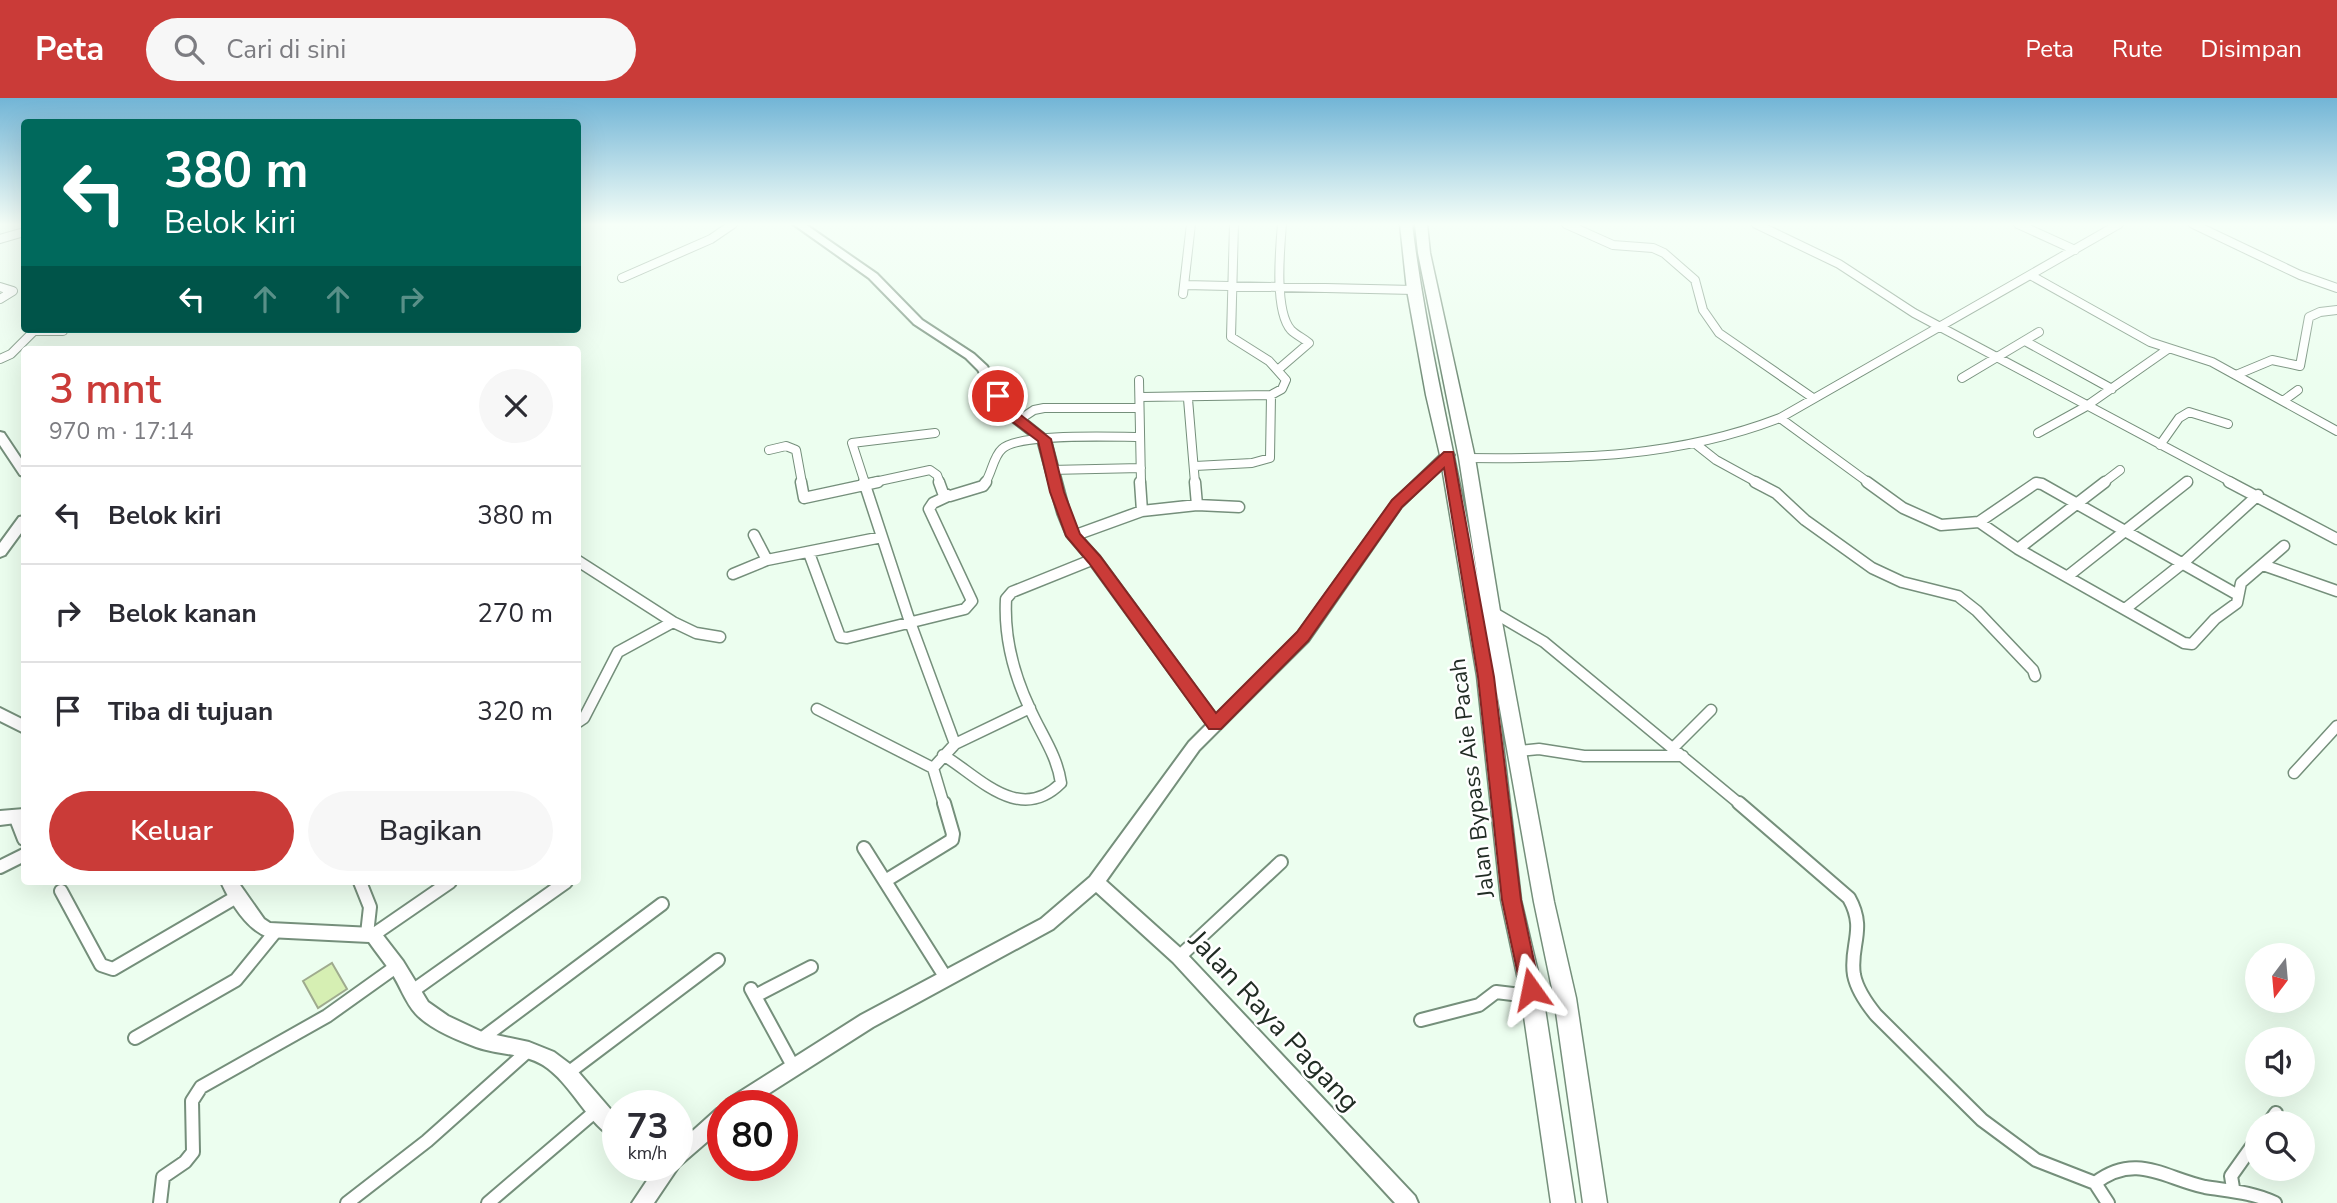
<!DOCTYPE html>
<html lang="id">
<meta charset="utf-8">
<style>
:root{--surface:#fff;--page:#f7f7f7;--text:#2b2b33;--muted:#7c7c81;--line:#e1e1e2;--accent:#ca3b38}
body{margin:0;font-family:"Nunito Sans",sans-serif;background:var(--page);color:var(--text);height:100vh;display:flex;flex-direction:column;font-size:26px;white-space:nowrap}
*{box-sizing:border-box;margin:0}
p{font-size:23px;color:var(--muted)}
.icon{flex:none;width:38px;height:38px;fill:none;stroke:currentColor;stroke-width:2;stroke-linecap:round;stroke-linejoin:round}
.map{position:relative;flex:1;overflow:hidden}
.drawer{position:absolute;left:21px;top:248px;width:560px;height:539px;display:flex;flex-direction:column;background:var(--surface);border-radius:7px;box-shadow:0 7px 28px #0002}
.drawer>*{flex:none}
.banner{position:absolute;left:21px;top:21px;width:560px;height:214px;border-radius:7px;box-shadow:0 7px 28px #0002;background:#00695c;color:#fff;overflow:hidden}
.needle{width:46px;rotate:196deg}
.fabs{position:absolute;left:2245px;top:845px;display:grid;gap:14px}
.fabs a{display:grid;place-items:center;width:70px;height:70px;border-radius:50%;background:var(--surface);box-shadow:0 7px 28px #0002;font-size:35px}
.speed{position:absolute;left:602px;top:992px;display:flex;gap:14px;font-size:35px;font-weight:700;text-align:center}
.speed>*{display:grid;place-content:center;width:91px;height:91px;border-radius:50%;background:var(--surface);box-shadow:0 7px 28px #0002;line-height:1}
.speed small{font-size:18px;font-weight:400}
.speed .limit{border:10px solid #d22;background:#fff;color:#111}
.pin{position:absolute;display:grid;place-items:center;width:60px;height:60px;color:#fff;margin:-30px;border:4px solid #fff;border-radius:50%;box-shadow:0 2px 7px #0007}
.me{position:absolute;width:77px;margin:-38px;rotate:348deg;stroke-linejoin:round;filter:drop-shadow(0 0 5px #0008)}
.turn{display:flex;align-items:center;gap:24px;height:147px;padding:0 28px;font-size:32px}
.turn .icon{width:91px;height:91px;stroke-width:2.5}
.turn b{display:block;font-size:49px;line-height:60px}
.lanes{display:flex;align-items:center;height:66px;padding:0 28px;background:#0003;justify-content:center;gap:35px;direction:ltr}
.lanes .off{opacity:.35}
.round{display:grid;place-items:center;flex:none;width:74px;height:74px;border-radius:37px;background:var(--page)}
.head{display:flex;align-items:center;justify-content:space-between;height:119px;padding:0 28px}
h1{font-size:42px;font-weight:600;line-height:52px;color:var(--accent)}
.action{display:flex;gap:14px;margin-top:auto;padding:14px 28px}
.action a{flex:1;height:80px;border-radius:42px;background:var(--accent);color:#fff;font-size:28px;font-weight:600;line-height:80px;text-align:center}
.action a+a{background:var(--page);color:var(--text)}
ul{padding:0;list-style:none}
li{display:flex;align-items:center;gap:21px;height:98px;padding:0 28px;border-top:2px solid var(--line)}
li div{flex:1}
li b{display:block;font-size:26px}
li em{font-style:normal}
header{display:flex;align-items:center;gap:42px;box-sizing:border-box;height:98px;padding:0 35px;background:var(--accent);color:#fff}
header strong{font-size:33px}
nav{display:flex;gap:38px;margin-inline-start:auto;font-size:24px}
.search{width:490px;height:63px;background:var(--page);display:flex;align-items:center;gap:18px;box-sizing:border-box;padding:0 24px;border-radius:38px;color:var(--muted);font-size:26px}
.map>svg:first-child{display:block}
.building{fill:#d6efb3;stroke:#9fab8e;stroke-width:2}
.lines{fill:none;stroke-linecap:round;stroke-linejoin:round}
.street-far2-casing{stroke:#758f7b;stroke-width:10}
.street-far1-casing{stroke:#758f7b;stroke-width:13}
.street-casing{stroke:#758f7b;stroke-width:16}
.secondary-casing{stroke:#758f7b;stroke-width:4}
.highway-casing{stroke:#758f7b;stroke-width:3}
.street-far2{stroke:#fff;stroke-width:8}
.street-far1{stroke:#fff;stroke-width:10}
.street{stroke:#fff;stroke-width:12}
.secondary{fill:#fff;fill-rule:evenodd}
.highway{fill:#fff;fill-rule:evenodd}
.route{fill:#ca3b38;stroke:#832624;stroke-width:2}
.labels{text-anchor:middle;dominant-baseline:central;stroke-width:5;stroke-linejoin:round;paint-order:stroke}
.street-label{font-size:23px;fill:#212c24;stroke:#fff}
.near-street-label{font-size:28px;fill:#212c24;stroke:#fff}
</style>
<header>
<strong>Peta</strong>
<div class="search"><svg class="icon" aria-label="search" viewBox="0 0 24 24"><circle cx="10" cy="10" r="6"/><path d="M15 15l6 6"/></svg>Cari di sini</div>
<nav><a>Peta</a><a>Rute</a><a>Disimpan</a></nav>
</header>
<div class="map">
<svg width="2337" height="1105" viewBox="0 0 2337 1105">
<rect width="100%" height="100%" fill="#ecfeef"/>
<!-- building -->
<path class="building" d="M332 865 347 891 318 910 303 883Z"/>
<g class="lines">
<defs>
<path id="street-far2" d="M1566 126 1613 147 1653 150 1664 155 1695 182 1703 212 1719 235 1813 300
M1756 126 1839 166 1914 215 2233 385
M2018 126 2075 152
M2193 126 2300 177 2337 190
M0 141 24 134
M2032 178 2150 244 2212 264 2337 333
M622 180 711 141 733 126
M1185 187 1414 192
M0 189 13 193 0 201
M1183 196 1191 126
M34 233H63
M2025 243 2112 291
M0 261 11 256 36 231
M1280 270 1309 245C1303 240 1296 237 1291 232 1274 213 1280 150 1282 126
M2236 277 2272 262 2300 268 2309 219 2320 214 2337 212
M1962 280 2039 234
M1139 282 1141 385
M1141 299 1271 297 1282 291 1286 282 1269 263 1231 239 1234 126
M1188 301 1195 385
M2283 303 2298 292
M1780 320 1869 385
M1019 322 1034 312 1044 310H1138
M2038 335 2085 309 2168 251
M1697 347 1716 362 1758 385
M2160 347 2179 320 2189 314 2228 326
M769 352 786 348 796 352 802 385
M1467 360C1577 361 1676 360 1780 320L2119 126
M1195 368 1252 365 1270 360 1271 297
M1050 372 1141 370
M865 385 852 345 935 335
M870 385 930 372 937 377 940 385
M985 385C992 375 993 359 1002 351 1017 335 1113 339 1138 339
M2103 385 2120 372
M2185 385 2188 383"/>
<path id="street-far1" d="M801 384 804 400 878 384
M864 384 910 524 955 646
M939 384 943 395 950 398 983 388 986 384
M1140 384 1142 413
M1755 384 1776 395 1805 422 1872 470 1902 484 1958 498 1977 513 2033 572 2035 578
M1867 384 1903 410 1941 427 1979 424 2018 451 2184 545 2192 546 2215 521 2237 505 2241 485 2284 448
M2229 384 2337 441
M1197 407 1239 409
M1979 424 2036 385 2042 386 2238 497
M754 437 767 462
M1073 438 1142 413 1197 407 1195 384
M2018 451 2105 384
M809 455 840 539 847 540 965 511 972 503 929 411 933 405 948 398
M578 463 673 524 618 554 584 620 578 624
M2263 467 2337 493
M733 476 767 462 882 439
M2068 478 2187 384
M2125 511 2183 465 2258 397
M1491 513 1544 544 1741 707
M673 524 696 535 720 539
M817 611 933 670
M1673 650 1711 612
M1519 653 1539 651 1584 658H1683
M943 657C978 678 1019 727 1061 685 1057 657 1041 636 1030 611 1014 577 1004 538 1006 501L1012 494 1094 461
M2294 675 2337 628
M944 707 933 670 955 646 1030 610"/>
<path id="street" d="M1739 705 1849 800C1867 832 1849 848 1854 877 1857 892 1867 906 1876 917L1982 1022 2036 1062 2095 1085 2108 1105
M15 718 24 741
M864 750 946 880
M0 769 24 757
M885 783 952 742 953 736 944 705
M360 784 370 809 367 836
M61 793 101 867 113 871 238 798
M373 837 450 784
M1179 859 1281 764
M751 891 793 968
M411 894 566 784
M755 898 811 869
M1421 922 1479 907 1496 894 1529 898 1530 895
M135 940 236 882 276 833
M480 942 662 806
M568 975 718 862
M2268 1026 2276 1015
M2095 1085C2136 1054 2164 1080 2205 1089 2230 1093 2252 1094 2275 1105
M2233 1090 2231 1078 2258 1040
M160 1105 163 1079 185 1064 193 1054 192 1003 201 989 327 918 397 868
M347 1105 427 1043 529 952
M488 1105 597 1012"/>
<path id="secondary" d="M793 126H805L877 176 922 222 974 256 987 268 1012 311 1050 341 1070 416 1079 436 1099 458 1216 617 1298 535 1393 403 1444 354H1452L1454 357 1452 360 1401 409 1308 543 1199 652 1106 783 1185 854 1415 1098 1418 1105H1395L1173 864 1096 794 1053 831 873 929 749 1008H724L727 1002 861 917 1041 821 1090 779 1189 644 1207 626 1089 464 1067 438 1058 416 1038 343 1003 316 978 272 966 260 914 226 869 180Z
M0 334 4 335 24 365V378L20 377 0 347Z
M24 418V431L5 457 0 459V445L19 419Z
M0 610 24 622V635L0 623Z
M24 711V724L0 727V713Z
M221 784H238L264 821 270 825 373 830 379 832 403 863 428 904 448 918 482 934 529 944 554 954 574 969 618 1020V1042C589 1030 572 985 543 967 523 955 498 957 476 949 457 942 430 931 416 916 405 904 400 887 391 874 384 864 376 854 369 844L268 839C247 832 230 804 221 784Z
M723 1008V1030L679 1068 654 1105H632L648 1081 640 1068H677V1047L717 1011Z"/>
<path id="highway" d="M1400 126H1412C1427 246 1457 362 1478 481L1459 360 1418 155 1415 126H1427L1430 155 1475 360 1500 513 1554 804 1576 900 1607 1105H1583L1554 900 1534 804 1497 594 1521 802 1542 891 1575 1105H1551L1520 891 1501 802 1477 578 1440 357 1426 297 1407 192Z"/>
</defs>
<!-- street-far2 casing -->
<use href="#street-far2" class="street-far2-casing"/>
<!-- street-far1 casing -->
<use href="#street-far1" class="street-far1-casing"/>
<!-- street casing -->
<use href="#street" class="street-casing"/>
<!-- secondary casing -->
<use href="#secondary" class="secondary-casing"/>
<!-- highway casing -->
<use href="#highway" class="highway-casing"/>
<!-- street-far2 -->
<use href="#street-far2" class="street-far2"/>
<!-- street-far1 -->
<use href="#street-far1" class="street-far1"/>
<!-- street -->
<use href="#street" class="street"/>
<!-- secondary -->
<use href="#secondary" class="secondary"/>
<!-- highway -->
<use href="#highway" class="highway"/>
</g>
<!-- sky -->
<linearGradient id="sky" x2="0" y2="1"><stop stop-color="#72b5d6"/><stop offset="0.45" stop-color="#f6fff8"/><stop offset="1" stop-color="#f6fff8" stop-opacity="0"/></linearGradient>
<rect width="2337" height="281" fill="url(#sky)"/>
<!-- route -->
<path class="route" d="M998 294 1003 295 1012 310 1051 341 1064 394 1080 436 1100 458 1216 615 1297 534 1392 402 1444 354H1453L1494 579 1521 802 1540 891 1537 898 1531 900 1524 898 1521 891 1502 802 1478 579 1444 370 1402 409 1308 543 1221 631H1209L1089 465 1066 438 1050 394 1038 343 1002 316 992 298Z"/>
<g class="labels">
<!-- street labels -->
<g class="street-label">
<text transform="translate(1472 680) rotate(-97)">Jalan Bypass Aie Pacah</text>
</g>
<!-- near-street labels -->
<g class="near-street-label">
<text transform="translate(1274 923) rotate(47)">Jalan Raya Pagang</text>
</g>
</g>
</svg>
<div class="fabs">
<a><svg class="needle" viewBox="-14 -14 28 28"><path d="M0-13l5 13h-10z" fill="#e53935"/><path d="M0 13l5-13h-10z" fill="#7c7c81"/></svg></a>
<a><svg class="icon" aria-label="sound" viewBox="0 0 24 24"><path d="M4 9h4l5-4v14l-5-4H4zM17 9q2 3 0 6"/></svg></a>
<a><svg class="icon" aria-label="search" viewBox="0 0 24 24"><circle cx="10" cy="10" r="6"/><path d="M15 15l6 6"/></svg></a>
</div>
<div class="speed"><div>73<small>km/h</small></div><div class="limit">80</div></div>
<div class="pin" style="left:998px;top:298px;background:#d93025"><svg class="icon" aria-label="arrive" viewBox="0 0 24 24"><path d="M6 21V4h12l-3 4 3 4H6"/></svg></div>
<svg class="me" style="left:1531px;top:891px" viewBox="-20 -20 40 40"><path d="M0-17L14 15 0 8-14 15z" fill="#ca3b38" stroke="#fff" stroke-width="4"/></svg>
<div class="banner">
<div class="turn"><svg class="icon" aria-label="left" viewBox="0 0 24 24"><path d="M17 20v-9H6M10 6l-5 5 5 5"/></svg><div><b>380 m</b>Belok kiri</div></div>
<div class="lanes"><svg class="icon" aria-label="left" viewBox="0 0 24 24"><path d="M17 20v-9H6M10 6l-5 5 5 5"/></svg><svg class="icon off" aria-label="ahead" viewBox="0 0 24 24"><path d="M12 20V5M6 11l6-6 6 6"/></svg><svg class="icon off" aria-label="ahead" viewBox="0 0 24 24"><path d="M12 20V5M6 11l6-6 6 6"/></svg><svg class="icon off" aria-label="right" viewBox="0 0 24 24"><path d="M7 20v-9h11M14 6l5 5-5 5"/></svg></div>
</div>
<section class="drawer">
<div class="head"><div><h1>3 mnt</h1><p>970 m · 17:14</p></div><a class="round"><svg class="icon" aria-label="close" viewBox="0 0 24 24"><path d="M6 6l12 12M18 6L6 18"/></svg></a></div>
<ul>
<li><svg class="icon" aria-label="left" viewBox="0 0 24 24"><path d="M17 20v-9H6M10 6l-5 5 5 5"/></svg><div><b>Belok kiri</b></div><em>380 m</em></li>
<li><svg class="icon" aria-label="right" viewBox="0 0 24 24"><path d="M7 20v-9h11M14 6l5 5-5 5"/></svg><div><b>Belok kanan</b></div><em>270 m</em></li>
<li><svg class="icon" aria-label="arrive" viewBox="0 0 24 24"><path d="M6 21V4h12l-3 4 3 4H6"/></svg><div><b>Tiba di tujuan</b></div><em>320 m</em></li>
</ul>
<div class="action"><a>Keluar</a><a>Bagikan</a></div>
</section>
</div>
